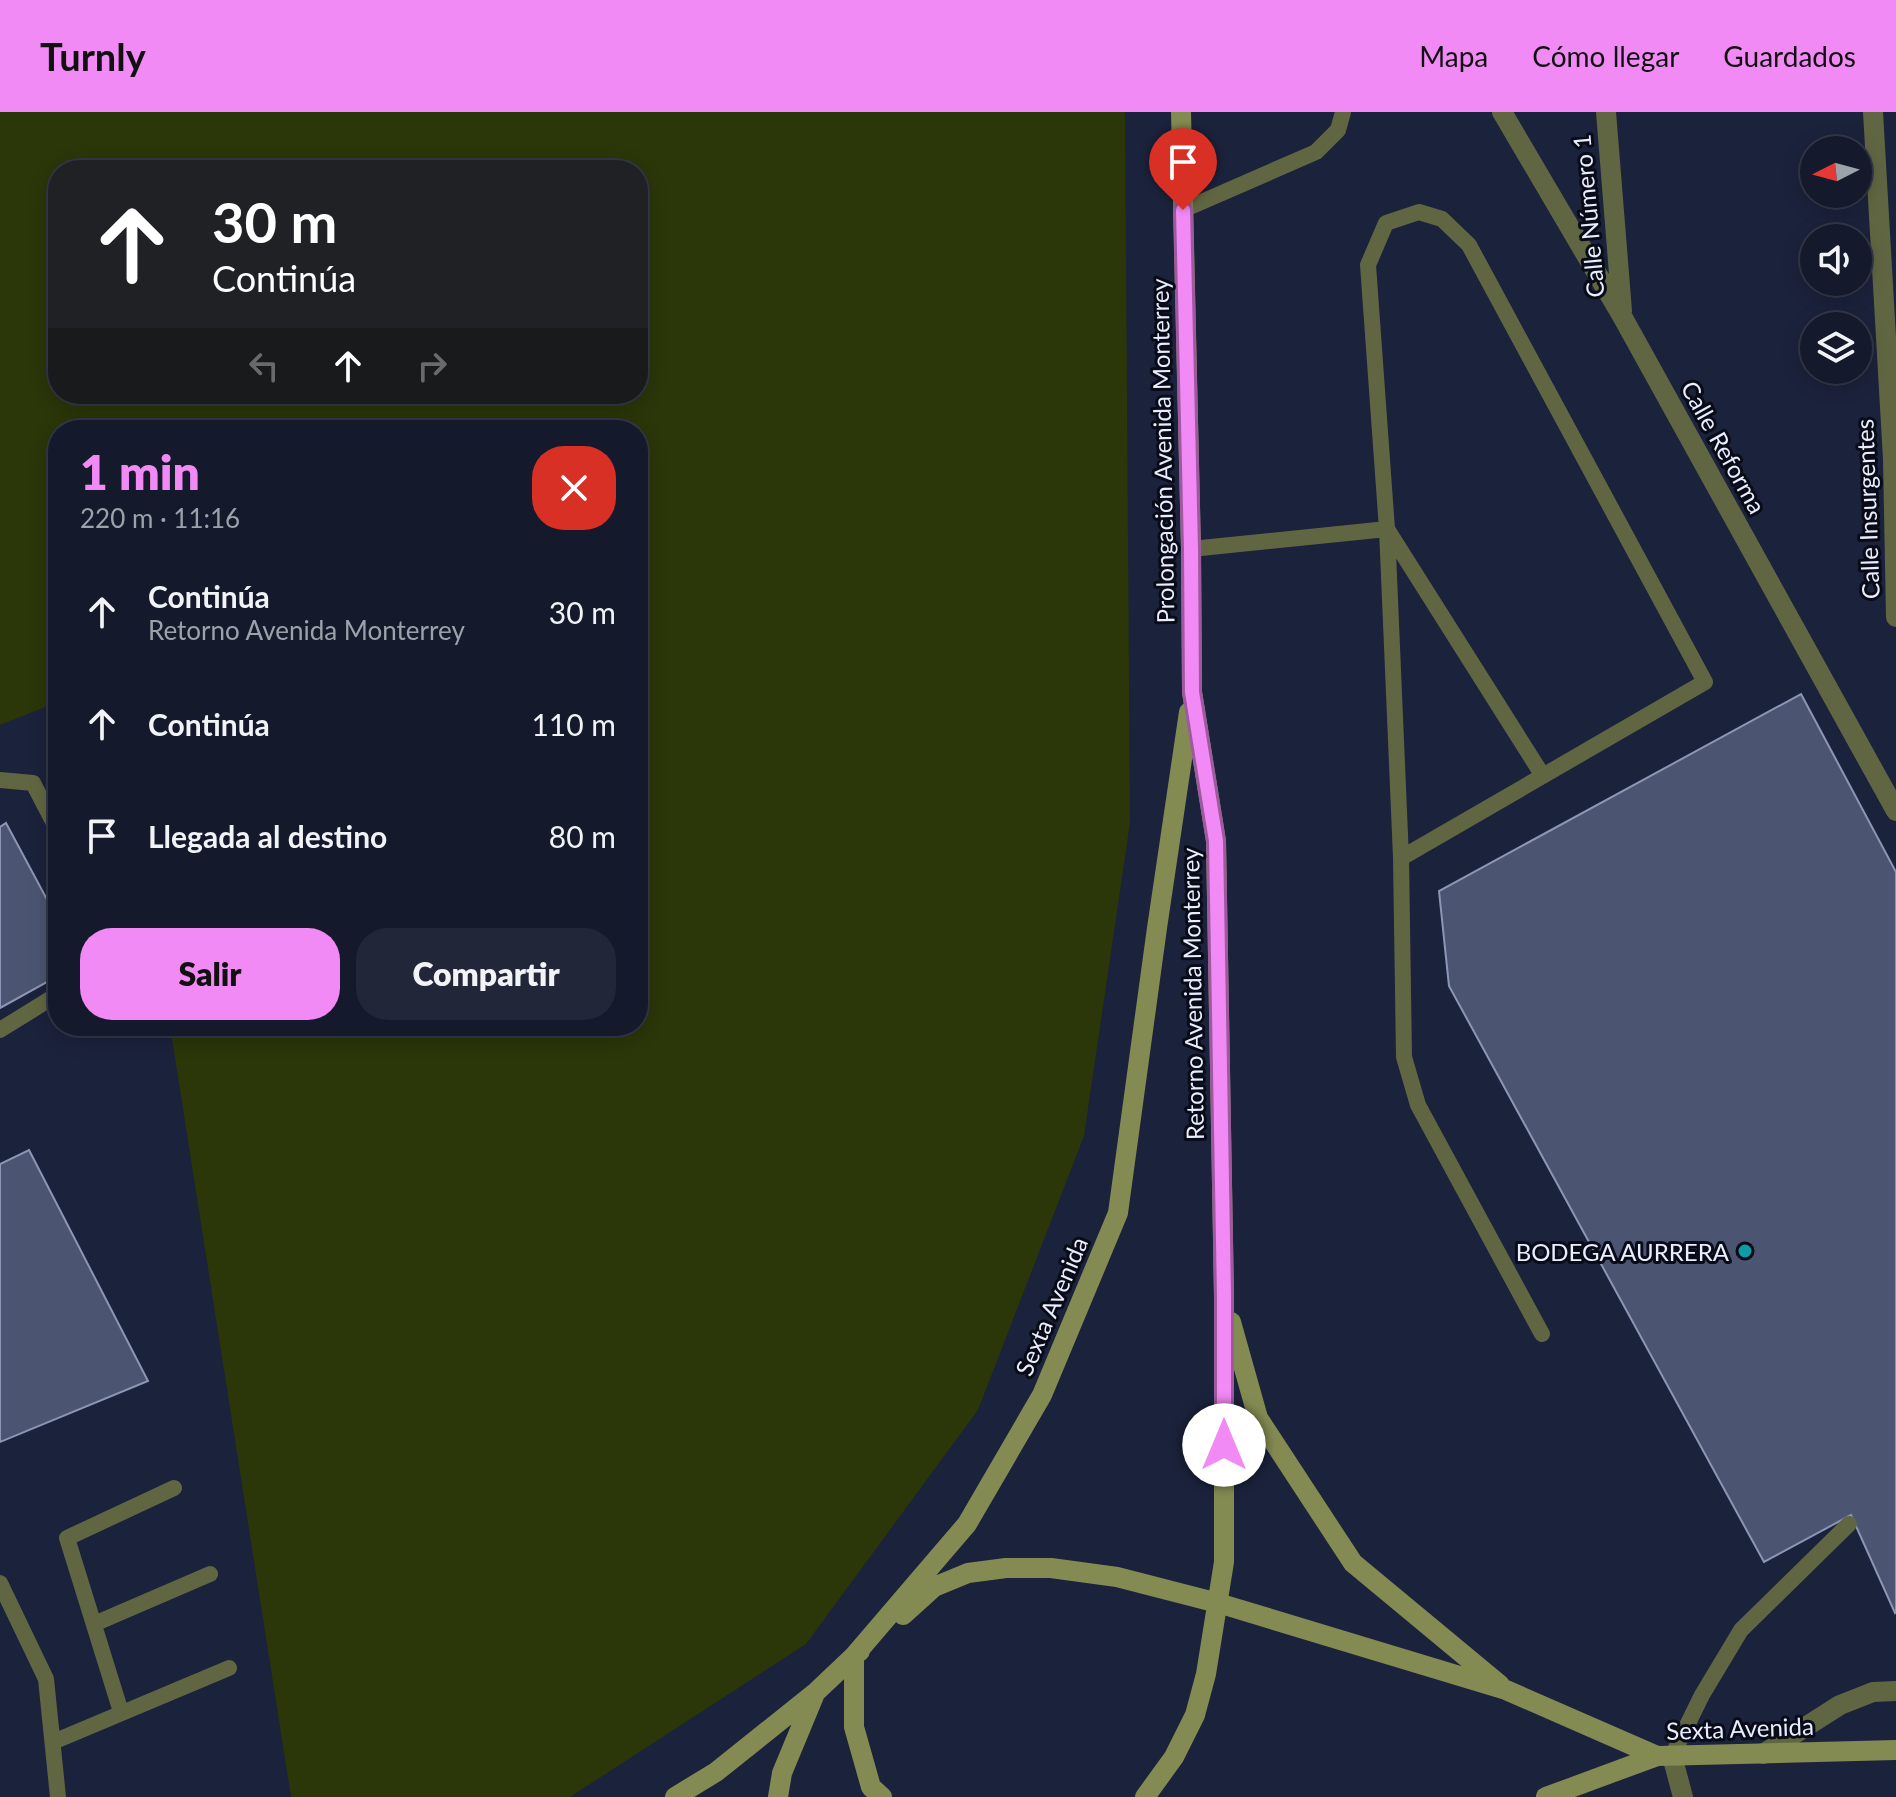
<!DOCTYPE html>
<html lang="es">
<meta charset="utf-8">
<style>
:root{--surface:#141a2c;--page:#212738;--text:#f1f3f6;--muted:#9da1a9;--line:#333848;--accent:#f18af4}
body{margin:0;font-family:Lato,sans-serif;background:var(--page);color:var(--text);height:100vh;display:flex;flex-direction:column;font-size:30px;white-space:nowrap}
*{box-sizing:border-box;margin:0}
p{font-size:26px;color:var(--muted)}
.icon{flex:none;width:44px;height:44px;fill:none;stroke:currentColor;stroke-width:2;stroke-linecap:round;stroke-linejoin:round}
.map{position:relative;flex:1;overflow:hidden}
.details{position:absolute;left:48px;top:308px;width:600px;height:616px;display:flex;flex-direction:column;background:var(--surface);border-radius:32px;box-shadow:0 4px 20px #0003,0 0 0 2px var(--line)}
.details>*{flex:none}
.banner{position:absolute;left:48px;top:48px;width:600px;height:244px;border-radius:32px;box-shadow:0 4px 20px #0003,0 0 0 2px var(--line);background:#202124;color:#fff;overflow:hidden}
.needle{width:52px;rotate:264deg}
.fabs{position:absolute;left:1800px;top:24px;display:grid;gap:16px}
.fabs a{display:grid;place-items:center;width:72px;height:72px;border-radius:50%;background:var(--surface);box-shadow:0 4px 20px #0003,0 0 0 2px var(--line);font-size:40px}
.pin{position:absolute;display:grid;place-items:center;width:68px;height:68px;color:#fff;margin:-82px -34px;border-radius:50% 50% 50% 0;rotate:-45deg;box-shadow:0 0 8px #0007}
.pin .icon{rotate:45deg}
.me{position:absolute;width:88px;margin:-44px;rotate:0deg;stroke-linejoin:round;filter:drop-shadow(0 0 6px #0008)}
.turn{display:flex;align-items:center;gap:28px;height:168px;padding:0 32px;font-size:36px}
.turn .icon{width:104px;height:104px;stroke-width:2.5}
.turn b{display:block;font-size:56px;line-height:68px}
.lanes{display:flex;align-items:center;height:76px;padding:0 32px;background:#0003;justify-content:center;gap:40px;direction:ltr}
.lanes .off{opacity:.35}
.round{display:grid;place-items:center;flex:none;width:84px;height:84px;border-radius:32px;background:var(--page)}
.head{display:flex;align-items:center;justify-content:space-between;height:136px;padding:0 32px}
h1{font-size:48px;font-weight:800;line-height:60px;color:var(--accent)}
.button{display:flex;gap:16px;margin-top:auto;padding:16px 32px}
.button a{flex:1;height:92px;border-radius:32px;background:var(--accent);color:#111;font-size:32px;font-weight:800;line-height:92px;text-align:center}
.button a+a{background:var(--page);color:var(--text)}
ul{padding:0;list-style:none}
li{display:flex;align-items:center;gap:24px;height:112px;padding:0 32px}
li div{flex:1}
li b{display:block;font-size:30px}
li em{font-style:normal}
header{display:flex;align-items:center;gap:48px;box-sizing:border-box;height:112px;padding:0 40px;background:var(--accent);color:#111}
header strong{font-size:38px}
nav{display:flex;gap:44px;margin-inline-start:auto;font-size:28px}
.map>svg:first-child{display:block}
.green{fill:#2b3609;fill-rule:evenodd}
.building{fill:#4b5471;stroke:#8d96b7;stroke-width:2}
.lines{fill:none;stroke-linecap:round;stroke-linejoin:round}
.service{stroke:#616642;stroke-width:16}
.minor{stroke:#616642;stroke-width:20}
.secondary{stroke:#848b52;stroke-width:20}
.route-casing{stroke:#9d5a9f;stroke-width:20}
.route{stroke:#f18af4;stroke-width:14}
.culture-dot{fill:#0f9aa8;stroke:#090c17;stroke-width:3}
.labels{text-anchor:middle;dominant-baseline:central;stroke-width:6;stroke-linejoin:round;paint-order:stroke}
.street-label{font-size:24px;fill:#e8edff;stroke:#090c17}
.poi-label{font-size:24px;fill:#e8edff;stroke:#090c17;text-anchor:end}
</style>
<header>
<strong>Turnly</strong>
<nav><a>Mapa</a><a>Cómo llegar</a><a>Guardados</a></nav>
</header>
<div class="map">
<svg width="1896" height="1685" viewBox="0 0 1896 1685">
<rect width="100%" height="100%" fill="#1b223b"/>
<!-- green -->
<path class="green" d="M0 0H1125L1130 711 1084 1024 978 1298 806 1532 570 1685H291L170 914H638V318H58V590L0 613ZM58 58H638V282H58Z"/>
<!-- building -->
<path class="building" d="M1801 582 1896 760V1500L1895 1501 1851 1403 1764 1450 1449 874 1439 779Z
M6 711 58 808V864L0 896V715Z
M29 1038 148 1269 0 1330V1052Z"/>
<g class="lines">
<!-- service -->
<path class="service" d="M1183 98 1316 40 1338 18 1343 0
M1191 437 1387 417 1543 664
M0 668 33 671 58 719
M1401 746 1705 570 1469 133 1442 107 1419 100 1386 111 1368 153 1387 417 1401 746 1404 945 1418 993 1542 1222
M0 918 58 882
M0 1471 46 1567 58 1685
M94 1512 210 1462
M121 1600 67 1426 174 1376
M53 1630 229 1556
M1672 1644 1702 1583 1741 1518 1849 1412"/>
<!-- minor -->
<path class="minor" d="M1502 0 1622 204 1896 699
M1606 0 1622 199
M1873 0 1893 347 1896 505
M1763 1642 1840 1593 1873 1580 1896 1579
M1672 1644 1683 1685"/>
<!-- secondary -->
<path class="secondary" d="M1231 1210 1258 1306 1353 1451 1500 1573
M903 1503 934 1475 968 1461 1006 1456H1051L1117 1465 1218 1491 1506 1578 1657 1644
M860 1539 854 1544V1615L871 1675 882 1685
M675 1685 716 1660 816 1580 854 1544 967 1412 1042 1283 1118 1101 1157 816 1189 600
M778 1685 782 1661 814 1584
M1145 1685 1174 1645 1195 1603 1206 1562 1224 1450V1185L1216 729 1192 580 1191 437 1181 0
M1546 1685 1657 1644 1896 1638"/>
</g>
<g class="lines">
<defs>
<path id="route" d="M1183 98 1191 437 1192 580 1216 729 1224 1185V1333"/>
</defs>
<!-- route casing -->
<use href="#route" class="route-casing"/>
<!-- route -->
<use href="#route" class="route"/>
</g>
<!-- markers -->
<circle class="culture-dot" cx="1745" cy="1139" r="8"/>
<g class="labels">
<!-- street labels -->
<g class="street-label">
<text transform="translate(1588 104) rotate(-95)">Calle Número 1</text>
<text transform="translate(1724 335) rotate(61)">Calle Reforma</text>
<text transform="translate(1162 339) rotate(-91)">Prolongación Avenida Monterrey</text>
<text transform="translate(1867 397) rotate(-92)">Calle Insurgentes</text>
<text transform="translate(1192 882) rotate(-91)">Retorno Avenida Monterrey</text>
<text transform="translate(1051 1194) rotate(-67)">Sexta Avenida</text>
<text transform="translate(1740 1616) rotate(-2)">Sexta Avenida</text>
</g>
<!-- poi labels -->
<g class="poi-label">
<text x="1729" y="1139">BODEGA AURRERA</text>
</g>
</g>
</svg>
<div class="fabs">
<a><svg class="needle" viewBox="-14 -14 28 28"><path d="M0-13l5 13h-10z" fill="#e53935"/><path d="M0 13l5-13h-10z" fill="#9da1a9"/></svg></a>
<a><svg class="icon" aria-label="sound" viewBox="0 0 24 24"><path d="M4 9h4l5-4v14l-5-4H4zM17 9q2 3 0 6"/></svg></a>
<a><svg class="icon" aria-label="layers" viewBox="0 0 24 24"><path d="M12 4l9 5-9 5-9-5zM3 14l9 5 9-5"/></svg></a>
</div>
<div class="pin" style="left:1183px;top:98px;background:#d93025"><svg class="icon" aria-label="arrive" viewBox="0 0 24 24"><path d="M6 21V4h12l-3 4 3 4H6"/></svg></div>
<svg class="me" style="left:1224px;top:1333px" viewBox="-20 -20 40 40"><circle r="19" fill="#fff"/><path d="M0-13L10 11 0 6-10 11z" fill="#f18af4"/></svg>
<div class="banner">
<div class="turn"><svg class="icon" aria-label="ahead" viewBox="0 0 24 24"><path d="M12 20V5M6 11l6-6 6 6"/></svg><div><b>30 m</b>Continúa</div></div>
<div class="lanes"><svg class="icon off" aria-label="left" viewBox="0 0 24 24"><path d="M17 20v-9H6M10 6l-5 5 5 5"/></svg><svg class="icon" aria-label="ahead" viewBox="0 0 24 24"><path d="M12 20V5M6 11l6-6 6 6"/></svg><svg class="icon off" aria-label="right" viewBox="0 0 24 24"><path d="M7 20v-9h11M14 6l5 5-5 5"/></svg></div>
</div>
<section class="details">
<div class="head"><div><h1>1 min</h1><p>220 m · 11:16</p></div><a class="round" style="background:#d93025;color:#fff"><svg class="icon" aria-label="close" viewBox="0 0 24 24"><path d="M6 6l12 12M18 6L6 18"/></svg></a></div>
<ul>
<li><svg class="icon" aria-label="ahead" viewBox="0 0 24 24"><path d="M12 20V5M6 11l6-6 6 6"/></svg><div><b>Continúa</b><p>Retorno Avenida Monterrey</p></div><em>30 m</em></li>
<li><svg class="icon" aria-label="ahead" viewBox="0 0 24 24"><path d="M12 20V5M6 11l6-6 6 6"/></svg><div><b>Continúa</b></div><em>110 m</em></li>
<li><svg class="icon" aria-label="arrive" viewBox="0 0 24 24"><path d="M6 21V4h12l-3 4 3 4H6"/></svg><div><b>Llegada al destino</b></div><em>80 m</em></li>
</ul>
<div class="button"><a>Salir</a><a>Compartir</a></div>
</section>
</div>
